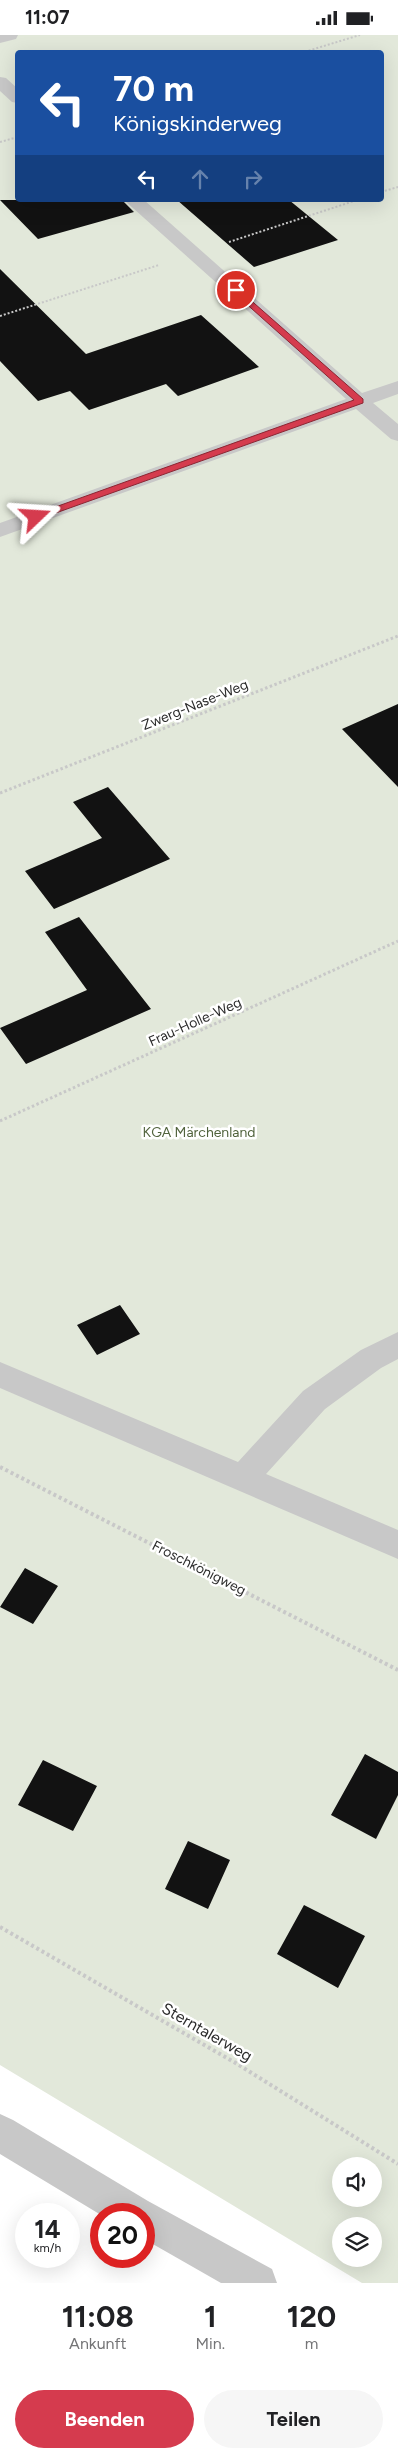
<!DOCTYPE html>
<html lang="de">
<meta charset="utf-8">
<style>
:root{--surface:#fff;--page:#f6f6f6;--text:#202124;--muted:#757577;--accent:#d53b4e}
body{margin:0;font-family:Figtree,sans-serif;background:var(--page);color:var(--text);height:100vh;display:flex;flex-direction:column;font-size:19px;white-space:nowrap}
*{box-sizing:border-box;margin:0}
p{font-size:16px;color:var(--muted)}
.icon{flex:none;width:28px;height:28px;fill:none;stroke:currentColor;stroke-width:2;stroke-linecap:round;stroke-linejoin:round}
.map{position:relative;height:2248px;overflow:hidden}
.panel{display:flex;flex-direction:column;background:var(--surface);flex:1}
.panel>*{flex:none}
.guide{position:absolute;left:15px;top:15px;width:369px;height:152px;border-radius:5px;box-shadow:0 5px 20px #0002;background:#1a4fa0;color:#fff;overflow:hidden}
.controls{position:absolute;left:332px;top:2122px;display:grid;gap:10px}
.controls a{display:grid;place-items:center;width:50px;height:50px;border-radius:50%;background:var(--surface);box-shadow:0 5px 20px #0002;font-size:25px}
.speed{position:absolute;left:15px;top:2168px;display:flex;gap:10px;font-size:25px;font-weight:700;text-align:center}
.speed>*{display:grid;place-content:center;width:65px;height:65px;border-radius:50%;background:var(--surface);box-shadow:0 5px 20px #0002;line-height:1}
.speed small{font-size:12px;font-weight:400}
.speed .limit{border:8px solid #d22;background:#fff;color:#111}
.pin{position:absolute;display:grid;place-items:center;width:42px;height:42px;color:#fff;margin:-21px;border:2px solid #fff;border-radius:50%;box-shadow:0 1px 5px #0007}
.me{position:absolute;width:55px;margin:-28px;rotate:70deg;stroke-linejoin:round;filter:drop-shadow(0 0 4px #0008)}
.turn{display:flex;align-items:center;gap:18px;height:105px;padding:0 15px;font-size:22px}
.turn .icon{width:65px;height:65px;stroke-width:2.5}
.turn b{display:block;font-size:35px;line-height:42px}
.lanes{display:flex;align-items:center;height:48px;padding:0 15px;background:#0003;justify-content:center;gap:25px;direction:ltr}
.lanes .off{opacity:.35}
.eta{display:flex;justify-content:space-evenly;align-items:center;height:85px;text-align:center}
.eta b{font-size:30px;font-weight:700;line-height:35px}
.action{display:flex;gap:10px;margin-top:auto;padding:10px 15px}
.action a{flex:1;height:58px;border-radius:30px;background:var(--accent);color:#fff;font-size:20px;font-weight:700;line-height:58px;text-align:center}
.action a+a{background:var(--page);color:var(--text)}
.status{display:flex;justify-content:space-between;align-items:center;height:35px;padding:0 25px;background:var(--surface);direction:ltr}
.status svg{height:14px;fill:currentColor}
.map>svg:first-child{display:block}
.green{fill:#e2e8da;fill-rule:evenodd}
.building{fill:#121212}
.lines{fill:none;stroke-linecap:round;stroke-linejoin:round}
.path-far2{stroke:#c8c8c8;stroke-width:2;stroke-dasharray:2 2;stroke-linecap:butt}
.path-far1{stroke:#c8c8c8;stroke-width:3;stroke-dasharray:2.5 2.5;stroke-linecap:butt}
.path{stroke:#c8c8c8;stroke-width:4;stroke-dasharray:3 3;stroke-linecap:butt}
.minor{fill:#c8c8c8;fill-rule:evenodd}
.route{fill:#d53b4e;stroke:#8a2633}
.labels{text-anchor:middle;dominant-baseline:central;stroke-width:5;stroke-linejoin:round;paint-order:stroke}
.street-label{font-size:14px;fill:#2b2b2b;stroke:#fff}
.park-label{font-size:14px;fill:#51633d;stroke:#fff}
.near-street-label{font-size:16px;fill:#2b2b2b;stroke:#fff}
</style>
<div class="status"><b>11:07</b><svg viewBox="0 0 49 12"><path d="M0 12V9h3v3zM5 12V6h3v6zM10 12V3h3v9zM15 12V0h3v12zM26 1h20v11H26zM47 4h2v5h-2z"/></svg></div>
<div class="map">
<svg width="398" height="2248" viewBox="0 0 398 2248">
<rect width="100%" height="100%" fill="#fff"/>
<!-- green -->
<path class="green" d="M0 0H398V2248H362L0 2030ZM18 18H381V165H18ZM341 2131H374V2164H341ZM341 2191H374V2224H341Z"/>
<!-- building -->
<path class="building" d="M0 165H122L134 177 38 204Z
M177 165H289L338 205 254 232Z
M0 234 86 319 201 280 259 332 178 361 166 349 89 375 70 356 38 366 0 326Z
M398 669V752L342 694Z
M108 752 170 824 54 874 25 836 102 803 73 767Z
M79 882 151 974 26 1029 0 993 87 955 45 897Z
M120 1270 140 1299 97 1320 77 1290Z
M25 1533 58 1551 33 1589 0 1572Z
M365 1719 398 1737V1760L376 1804 331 1780Z
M43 1725 97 1751 73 1796 18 1770Z
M188 1806 230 1825 208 1874 165 1854Z
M304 1870 365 1901 338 1953 277 1919Z"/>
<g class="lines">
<!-- path-far2 -->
<path class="path-far2" d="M301 18 360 0
M0 107 18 102
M381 157 398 152
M229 207 357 165
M0 281 159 230"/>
<!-- path-far1 -->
<path class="path-far1" d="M0 758 398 601
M0 1086 398 906"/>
<!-- path -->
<path class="path" d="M0 1432 398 1635
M0 1892 234 2027 398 2129"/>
<!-- minor -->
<path class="minor" d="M0 0H18L16 4 0 8Z
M0 42 6 43 18 54V68L12 67 0 56Z
M124 165H144L362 358 398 346V359L373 368 398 389V406L391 404 356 374 0 502V488L346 364Z
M398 1297V1324L381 1333 325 1374 266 1439 398 1495V1524L0 1353V1327L238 1427 303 1356 361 1315Z
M0 2079 13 2085 148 2166 272 2234 277 2248H221L144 2204V2179L101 2180 0 2119Z"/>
</g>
<!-- route -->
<path class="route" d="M233 254H238L363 364V368L39 484H33V480L354 365 233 257Z"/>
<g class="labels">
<!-- street labels -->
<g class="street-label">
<text transform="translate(195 670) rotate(-22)">Zwerg-Nase-Weg</text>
<text transform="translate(195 987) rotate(-24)">Frau-Holle-Weg</text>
<text transform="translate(199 1533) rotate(27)">Froschkönigweg</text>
</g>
<!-- park labels -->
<g class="park-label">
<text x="199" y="1097">KGA Märchenland</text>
</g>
<!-- near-street labels -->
<g class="near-street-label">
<text transform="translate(207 1997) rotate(30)">Sterntalerweg</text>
</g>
</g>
</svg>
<div class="controls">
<a><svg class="icon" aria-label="sound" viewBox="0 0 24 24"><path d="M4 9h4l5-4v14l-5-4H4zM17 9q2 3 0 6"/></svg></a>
<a><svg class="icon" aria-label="layers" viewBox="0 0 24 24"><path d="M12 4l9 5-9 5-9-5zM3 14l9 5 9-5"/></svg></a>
</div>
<div class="speed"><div>14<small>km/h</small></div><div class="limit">20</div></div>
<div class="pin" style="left:236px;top:255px;background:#d93025"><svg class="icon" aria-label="arrive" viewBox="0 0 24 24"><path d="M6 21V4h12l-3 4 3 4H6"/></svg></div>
<svg class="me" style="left:36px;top:482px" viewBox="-20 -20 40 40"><path d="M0-17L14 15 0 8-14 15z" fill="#d53b4e" stroke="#fff" stroke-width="4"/></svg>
<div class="guide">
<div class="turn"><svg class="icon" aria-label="left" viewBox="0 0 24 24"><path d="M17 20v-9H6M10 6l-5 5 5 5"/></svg><div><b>70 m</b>Königskinderweg</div></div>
<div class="lanes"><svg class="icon" aria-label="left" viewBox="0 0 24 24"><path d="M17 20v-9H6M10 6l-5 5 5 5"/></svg><svg class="icon off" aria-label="ahead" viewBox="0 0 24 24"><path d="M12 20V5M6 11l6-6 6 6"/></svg><svg class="icon off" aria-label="right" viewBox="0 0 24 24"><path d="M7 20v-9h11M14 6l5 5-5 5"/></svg></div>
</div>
</div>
<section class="panel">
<div class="eta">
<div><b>11:08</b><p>Ankunft</p></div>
<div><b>1</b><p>Min.</p></div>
<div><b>120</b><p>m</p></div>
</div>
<div class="action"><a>Beenden</a><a>Teilen</a></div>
</section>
